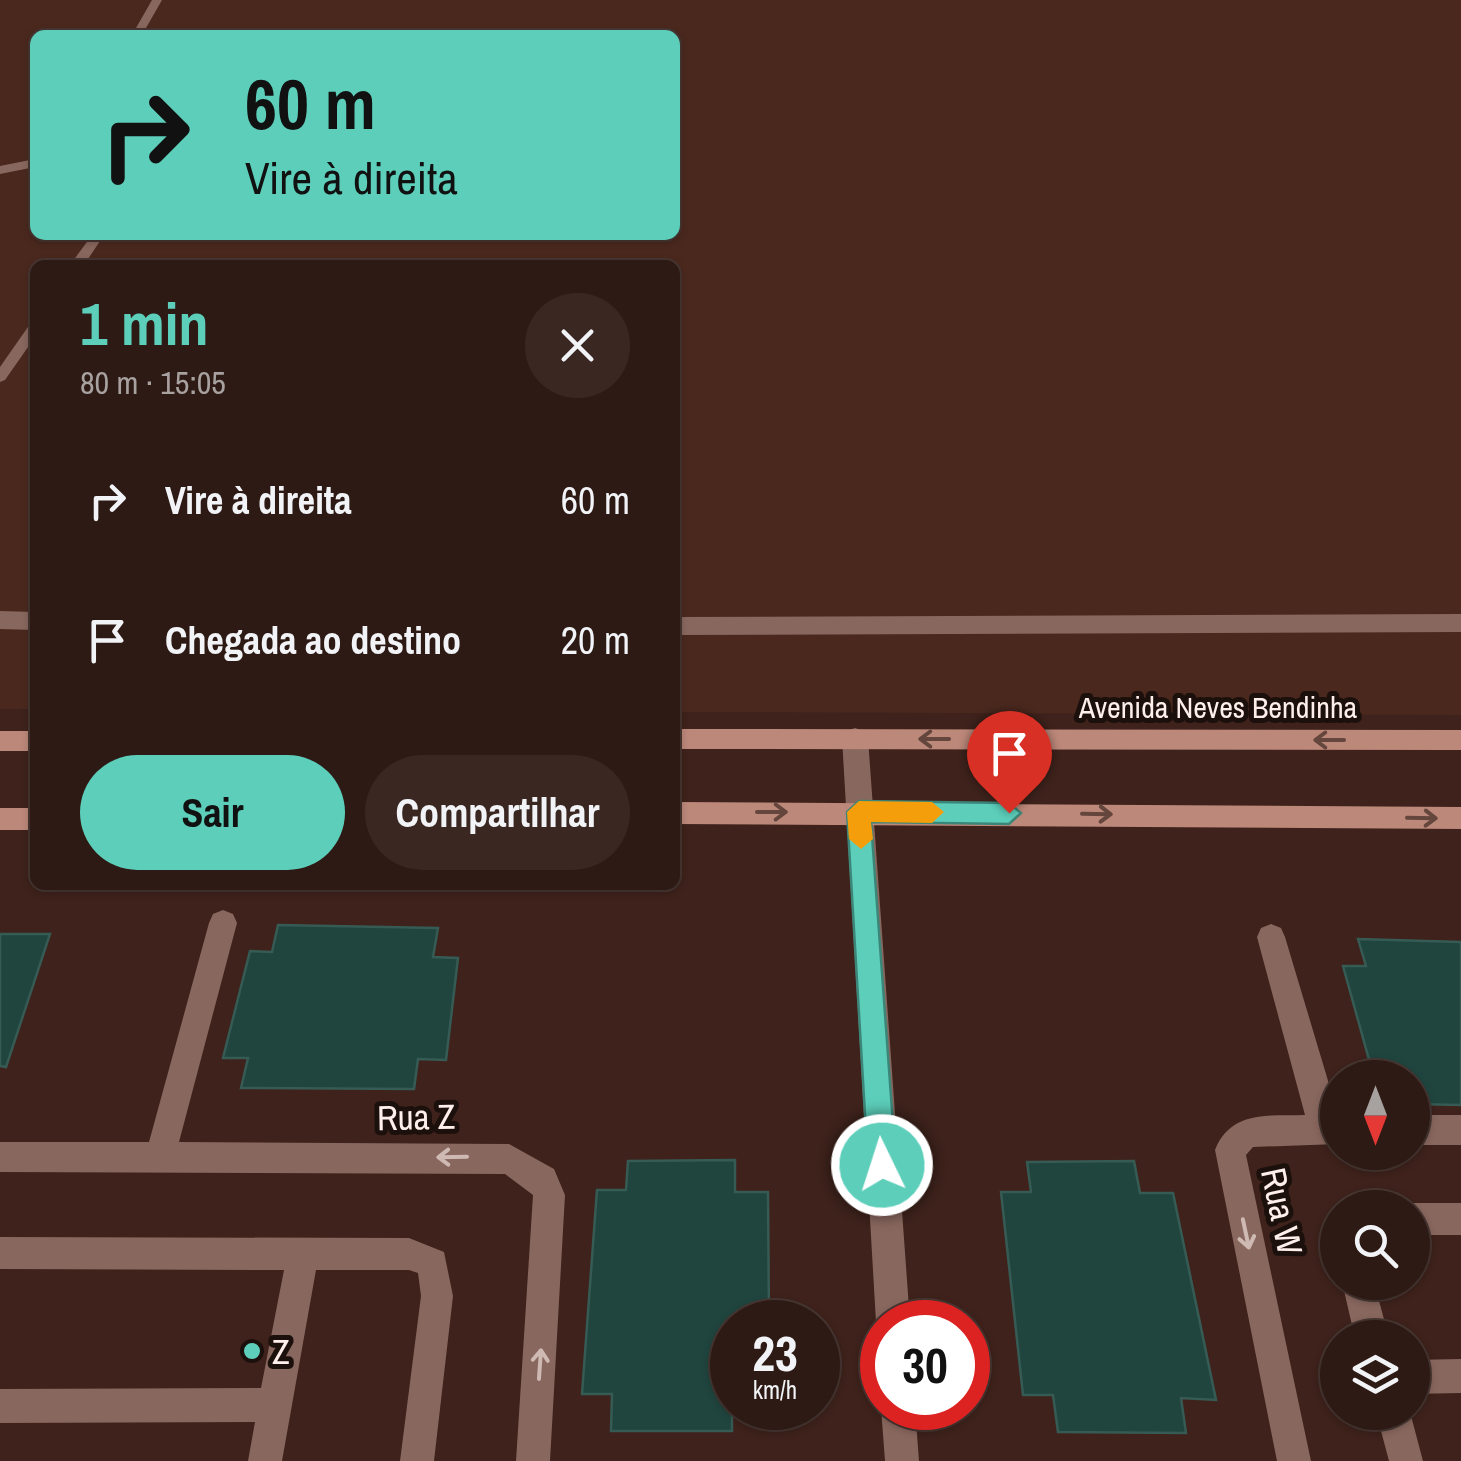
<!DOCTYPE html>
<html lang="pt">
<meta charset="utf-8">
<style>
:root{--surface:#2e1a14;--page:#3a2722;--text:#f1f3f6;--muted:#a7a1a0;--line:#493834;--accent:#5cceba}
body{margin:0;font-family:"Archivo Narrow",sans-serif;background:var(--page);color:var(--text);height:100vh;display:flex;flex-direction:column;font-size:38px;white-space:nowrap}
*{box-sizing:border-box;margin:0}
p{font-size:32px;color:var(--muted)}
.icon{flex:none;width:55px;height:55px;fill:none;stroke:currentColor;stroke-width:2;stroke-linecap:round;stroke-linejoin:round}
.map{position:relative;flex:1;overflow:hidden}
.sheet{position:absolute;left:30px;top:260px;width:650px;height:630px;display:flex;flex-direction:column;background:var(--surface);border-radius:15px;box-shadow:0 2px 8px #0004,0 0 0 2px var(--line)}
.sheet>*{flex:none}
.guide{position:absolute;left:30px;top:30px;width:650px;height:210px;border-radius:15px;box-shadow:0 2px 8px #0004,0 0 0 2px var(--line);background:#5cceba;color:#111;overflow:hidden}
.needle{width:65px;rotate:180deg}
.tools{position:absolute;left:1320px;top:1060px;display:grid;gap:20px}
.tools a{display:grid;place-items:center;width:110px;height:110px;border-radius:50%;background:var(--surface);box-shadow:0 2px 8px #0004,0 0 0 2px var(--line);font-size:50px}
.speed{position:absolute;left:710px;top:1300px;display:flex;gap:20px;font-size:50px;font-weight:700;text-align:center}
.speed>*{display:grid;place-content:center;width:130px;height:130px;border-radius:50%;background:var(--surface);box-shadow:0 2px 8px #0004,0 0 0 2px var(--line);line-height:1}
.speed small{font-size:25px;font-weight:400}
.speed .limit{border:15px solid #d22;background:#fff;color:#111}
.pin{position:absolute;display:grid;place-items:center;width:85px;height:85px;color:#fff;margin:-102px -42px;border-radius:50% 50% 50% 0;rotate:-45deg;box-shadow:0 0 10px #0007}
.pin .icon{rotate:45deg}
.me{position:absolute;width:110px;margin:-55px;rotate:356deg;stroke-linejoin:round;filter:drop-shadow(0 0 8px #0008)}
.turn{display:flex;align-items:center;gap:35px;height:210px;padding:0 50px;font-size:45px}
.turn .icon{width:130px;height:130px;stroke-width:2.5}
.turn b{display:block;font-size:70px;line-height:85px}
.round{display:grid;place-items:center;flex:none;width:105px;height:105px;border-radius:52px;background:var(--page)}
.head{display:flex;align-items:center;justify-content:space-between;height:170px;padding:0 50px}
h1{font-size:60px;font-weight:700;line-height:75px;color:var(--accent)}
.primary-button{display:flex;gap:20px;margin-top:auto;padding:20px 50px}
.primary-button a{flex:1;height:115px;border-radius:60px;background:var(--accent);color:#111;font-size:40px;font-weight:700;line-height:115px;text-align:center}
.primary-button a+a{background:var(--page);color:var(--text)}
ul{padding:0;list-style:none}
li{display:flex;align-items:center;gap:30px;height:140px;padding:0 50px}
li div{flex:1}
li b{display:block;font-size:38px}
li em{font-style:normal}
.map>svg:first-child{display:block}
.built{fill:#4a281e;fill-rule:evenodd}
.building{fill:#20453e;stroke:#365b54;stroke-width:2.5}
.lines{fill:none;stroke-linecap:round;stroke-linejoin:round}
.lane{fill:#88675e;fill-rule:evenodd}
.street{fill:#88675e;fill-rule:evenodd}
.secondary{fill:#bc887a;fill-rule:evenodd}
.oneway{stroke:#64463d}
.oneway2{stroke:#cfb9b3}
.route{fill:#5cceba;stroke:#3c8679;stroke-width:2.5}
.slow{fill:#f59e0b}
.poi-dot{fill:#5cceba;stroke:#1c100c;stroke-width:4}
.labels{text-anchor:middle;dominant-baseline:central;stroke-width:10;stroke-linejoin:round;paint-order:stroke}
.street-label{font-size:30px;fill:#ffefeb;stroke:#1c100c}
.near-street-label{font-size:35px;fill:#ffefeb;stroke:#1c100c}
.near-poi-label{font-size:35px;fill:#ffefeb;stroke:#1c100c;text-anchor:start}
</style>
<div class="map">
<svg width="1461" height="1461" viewBox="0 0 1461 1461">
<rect width="100%" height="100%" fill="#3e221b"/>
<!-- built -->
<path class="built" d="M0 0H1461V715L675 712V265H35V709H0ZM35 35H675V235H35Z"/>
<!-- building -->
<path class="building" d="M278 925 438 928 433 957 458 958 446 1060 418 1059 414 1089 241 1088 248 1058H223L250 951 272 952Z
M0 934H50L6 1067 0 1066Z
M1358 939 1461 942V1105L1412 1104V1078L1373 1074 1343 966H1366Z
M735 1160V1192H768L769 1322H732V1431H611L612 1394H582L597 1190H626L628 1161Z
M1134 1161 1140 1193H1173L1216 1400 1181 1398 1186 1433 1058 1432 1053 1395H1023L1001 1192H1031L1027 1162Z"/>
<g class="lines">
<!-- lane -->
<path class="lane" d="M152 0H162L142 35H132Z
M35 159V167L0 174V166Z
M92 235H104L84 265H70Z
M35 323V337L5 380 0 382V367L30 324Z"/>
<!-- street -->
<path class="street" d="M0 611 35 612V630L0 629Z
M1461 614V632L675 635V617Z
M855 728 864 731 868 738 910 1322H882V1334L876 1322 842 738 846 731Z
M223 910 233 914 237 923 179 1142 509 1144 554 1169 565 1195 550 1461H516L533 1195 505 1174 0 1172V1142H149L209 923 213 914Z
M1271 924 1281 928 1285 937 1338 1114V1144L1253 1147 1246 1155 1311 1461H1277L1215 1150C1231 1110 1268 1116 1305 1115L1257 937 1261 928Z
M1412 1115H1461V1145H1412Z
M1412 1203H1461V1235H1412V1208H1402Z
M0 1237 409 1238 444 1252 453 1296 434 1461H400L421 1296 418 1273 409 1270H316L282 1461H248L255 1422 0 1423V1389L261 1388 284 1270 0 1269Z
M1342 1282H1374L1389 1338H1355Z
M1461 1359V1393L1412 1394V1360Z
M882 1404V1408H915L919 1461H885L881 1408Z
M1376 1412H1410L1423 1461H1389Z"/>
<!-- secondary -->
<path class="secondary" d="M675 729 1461 730V750L675 749Z
M0 731H35V751H0Z
M675 802 1461 807V829L675 824Z
M0 808H35V830H0Z"/>
</g>
<!-- one-way arrows -->
<defs><path id="oneway-shaft" d="M-6 0H5M1.5-3L5.5 0L1.5 3" fill="none" stroke-width="1.6" stroke-linecap="round" stroke-linejoin="round" transform="scale(2.5)"/></defs>
<g class="oneway">
<use href="#oneway-shaft" transform="translate(934 739) rotate(-180)"/>
<use href="#oneway-shaft" transform="translate(1329 740) rotate(-180)"/>
<use href="#oneway-shaft" transform="translate(772 812)"/>
<use href="#oneway-shaft" transform="translate(1097 814) rotate(1)"/>
<use href="#oneway-shaft" transform="translate(1422 818) rotate(1)"/>
</g>
<g class="oneway2">
<use href="#oneway-shaft" transform="translate(452 1157) rotate(179)"/>
<use href="#oneway-shaft" transform="translate(1246 1234) rotate(78)"/>
<use href="#oneway-shaft" transform="translate(540 1364) rotate(-86)"/>
</g>
<!-- route -->
<path class="route" d="M859 801 1009 803 1021 813 1009 824 871 822 896 1165 892 1175 882 1179 872 1175 868 1165 847 812Z"/>
<!-- slow -->
<path class="slow" d="M859 801 932 802 944 812 932 823 871 822 873 839 861 849 849 839 847 812Z"/>
<!-- markers -->
<circle class="poi-dot" cx="252" cy="1351" r="10"/>
<g class="labels">
<!-- street labels -->
<g class="street-label">
<text x="1218" y="707">Avenida Neves Bendinha</text>
</g>
<!-- near-street labels -->
<g class="near-street-label">
<text transform="translate(416 1117) rotate(-1)">Rua Z</text>
<text transform="translate(1282 1211) rotate(78)">Rua W</text>
</g>
<!-- near-poi labels -->
<g class="near-poi-label">
<text x="272" y="1351">Z</text>
</g>
</g>
</svg>
<div class="tools">
<a><svg class="needle" viewBox="-14 -14 28 28"><path d="M0-13l5 13h-10z" fill="#e53935"/><path d="M0 13l5-13h-10z" fill="#a7a1a0"/></svg></a>
<a><svg class="icon" aria-label="search" viewBox="0 0 24 24"><circle cx="10" cy="10" r="6"/><path d="M15 15l6 6"/></svg></a>
<a><svg class="icon" aria-label="layers" viewBox="0 0 24 24"><path d="M12 4l9 5-9 5-9-5zM3 14l9 5 9-5"/></svg></a>
</div>
<div class="speed"><div>23<small>km/h</small></div><div class="limit">30</div></div>
<div class="pin" style="left:1009px;top:813px;background:#d93025"><svg class="icon" aria-label="arrive" viewBox="0 0 24 24"><path d="M6 21V4h12l-3 4 3 4H6"/></svg></div>
<svg class="me" style="left:882px;top:1165px" viewBox="-20 -20 40 40"><circle r="17" fill="#5cceba" stroke="#fff" stroke-width="3"/><path d="M0-11L8 9 0 5-8 9z" fill="#fff"/></svg>
<div class="guide">
<div class="turn"><svg class="icon" aria-label="right" viewBox="0 0 24 24"><path d="M7 20v-9h11M14 6l5 5-5 5"/></svg><div><b>60 m</b>Vire à direita</div></div>
</div>
<section class="sheet">
<div class="head"><div><h1>1 min</h1><p>80 m · 15:05</p></div><a class="round"><svg class="icon" aria-label="close" viewBox="0 0 24 24"><path d="M6 6l12 12M18 6L6 18"/></svg></a></div>
<ul>
<li><svg class="icon" aria-label="right" viewBox="0 0 24 24"><path d="M7 20v-9h11M14 6l5 5-5 5"/></svg><div><b>Vire à direita</b></div><em>60 m</em></li>
<li><svg class="icon" aria-label="arrive" viewBox="0 0 24 24"><path d="M6 21V4h12l-3 4 3 4H6"/></svg><div><b>Chegada ao destino</b></div><em>20 m</em></li>
</ul>
<div class="primary-button"><a>Sair</a><a>Compartilhar</a></div>
</section>
</div>
